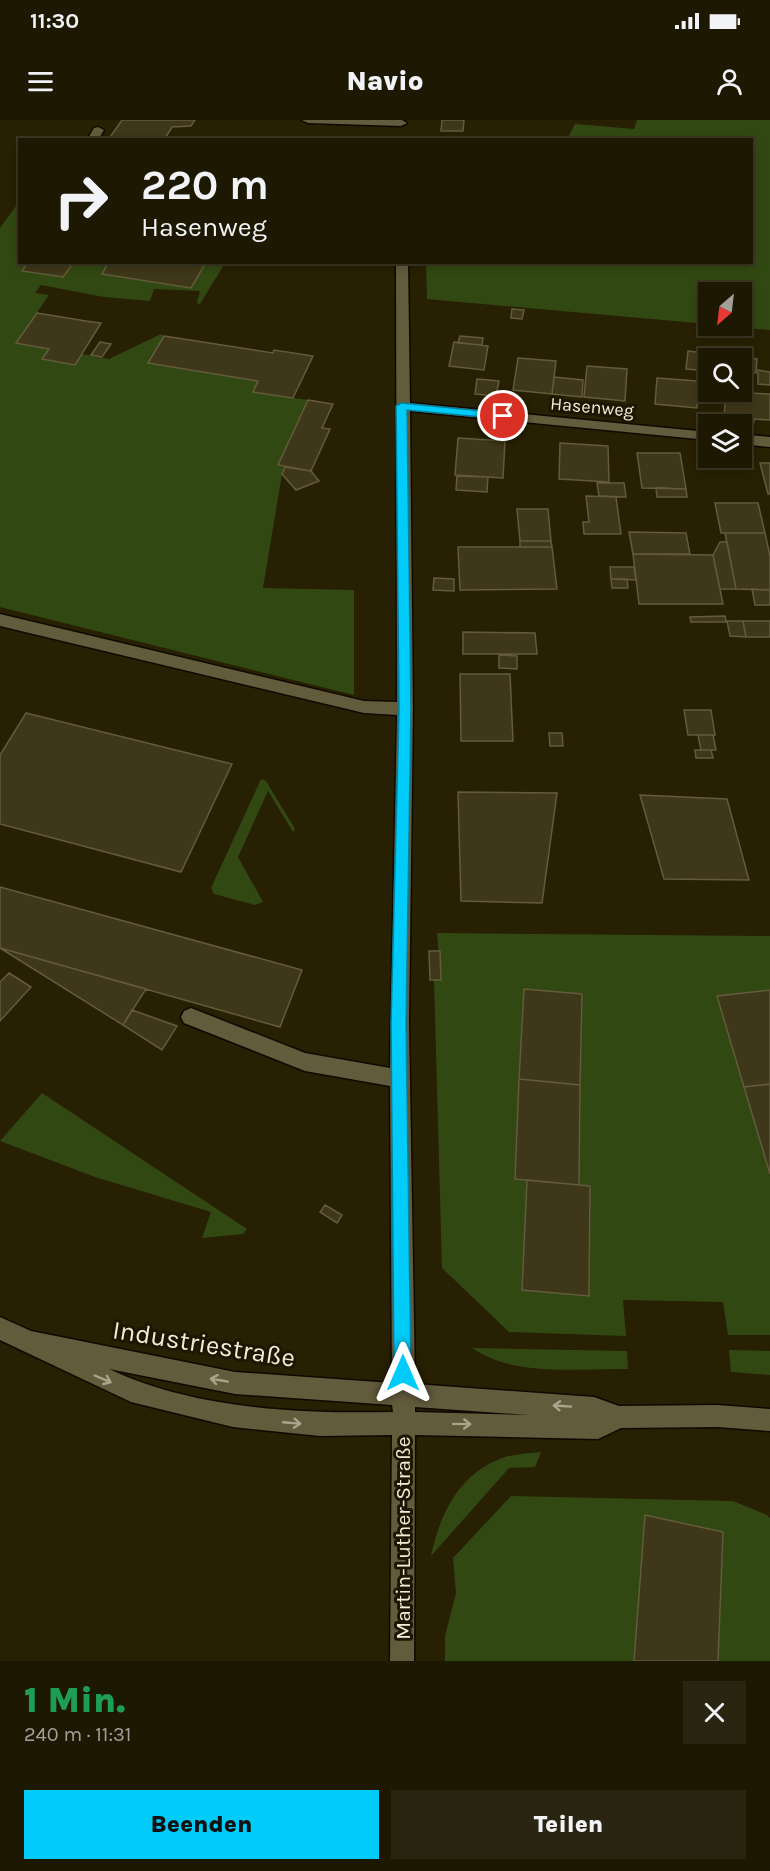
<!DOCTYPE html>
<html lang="de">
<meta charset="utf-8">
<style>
:root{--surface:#1d1802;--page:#2a2511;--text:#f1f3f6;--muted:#a0a099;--line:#3b3724;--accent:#01cbf9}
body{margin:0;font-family:Karla,sans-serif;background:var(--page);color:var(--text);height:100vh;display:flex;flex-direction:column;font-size:22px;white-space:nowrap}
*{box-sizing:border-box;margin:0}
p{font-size:20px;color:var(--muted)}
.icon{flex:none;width:33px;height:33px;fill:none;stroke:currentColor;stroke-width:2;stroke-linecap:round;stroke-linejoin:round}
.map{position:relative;height:1541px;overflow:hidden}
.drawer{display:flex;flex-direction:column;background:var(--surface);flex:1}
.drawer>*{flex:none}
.top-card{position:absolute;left:18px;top:18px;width:735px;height:126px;border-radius:0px;box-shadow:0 3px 9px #0003,0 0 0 2px var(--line);background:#1d1802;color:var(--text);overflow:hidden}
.needle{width:39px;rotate:208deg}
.controls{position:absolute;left:698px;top:162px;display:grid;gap:12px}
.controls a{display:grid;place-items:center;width:54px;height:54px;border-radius:0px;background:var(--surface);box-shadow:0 3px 9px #0003,0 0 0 2px var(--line);font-size:30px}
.pin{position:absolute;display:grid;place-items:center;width:51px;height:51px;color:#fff;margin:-26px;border:3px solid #fff;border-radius:50%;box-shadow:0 2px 6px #0007}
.me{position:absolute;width:66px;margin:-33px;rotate:0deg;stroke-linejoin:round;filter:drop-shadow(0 0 4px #0008)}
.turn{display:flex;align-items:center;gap:21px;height:126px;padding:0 24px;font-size:27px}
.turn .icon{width:78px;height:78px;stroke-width:2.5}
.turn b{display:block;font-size:42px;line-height:51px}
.round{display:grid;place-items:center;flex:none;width:63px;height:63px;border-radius:0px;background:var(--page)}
.summary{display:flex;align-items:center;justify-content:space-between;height:102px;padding:0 24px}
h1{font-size:36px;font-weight:800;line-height:45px;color:#1e9e55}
.button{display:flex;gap:12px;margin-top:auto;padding:12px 24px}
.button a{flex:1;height:69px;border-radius:0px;background:var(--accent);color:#111;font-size:24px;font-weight:800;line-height:69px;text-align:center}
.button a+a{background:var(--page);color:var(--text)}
.status{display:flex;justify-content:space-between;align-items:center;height:42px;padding:0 30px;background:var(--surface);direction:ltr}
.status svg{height:16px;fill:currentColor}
header{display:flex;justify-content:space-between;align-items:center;height:78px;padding:0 24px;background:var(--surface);font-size:27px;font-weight:800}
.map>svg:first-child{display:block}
.green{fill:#324812}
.building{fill:#3e3719;stroke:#635b3c;stroke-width:1.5}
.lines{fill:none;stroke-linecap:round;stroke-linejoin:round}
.minor-casing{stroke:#100900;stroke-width:3}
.minor{fill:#625b3c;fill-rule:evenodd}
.oneway{stroke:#aaa48c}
.route{fill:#01cbf9;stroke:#0184a2;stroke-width:1.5}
.labels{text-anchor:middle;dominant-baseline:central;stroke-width:6;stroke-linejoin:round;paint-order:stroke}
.far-street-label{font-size:18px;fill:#f1eddb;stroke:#1d1600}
.street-label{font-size:21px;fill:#f1eddb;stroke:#1d1600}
.near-street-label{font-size:26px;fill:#f1eddb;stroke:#1d1600}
</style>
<div class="status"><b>11:30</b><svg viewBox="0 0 49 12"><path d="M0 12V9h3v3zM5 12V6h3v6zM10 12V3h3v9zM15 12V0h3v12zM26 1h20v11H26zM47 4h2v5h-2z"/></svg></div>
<header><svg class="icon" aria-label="menu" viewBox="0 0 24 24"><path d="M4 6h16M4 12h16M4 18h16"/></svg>Navio<svg class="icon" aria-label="person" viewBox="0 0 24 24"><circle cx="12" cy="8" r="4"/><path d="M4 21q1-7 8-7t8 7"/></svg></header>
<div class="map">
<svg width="770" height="1541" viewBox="0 0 770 1541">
<rect width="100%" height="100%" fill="#272002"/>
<!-- green -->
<path class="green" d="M637 0H770V210L720 206H741V172H708V204L427 179 426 143 752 142V20L567 19 575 4 634 9Z
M19 82 20 142 225 143 200 184 197 183 200 171 154 169 150 181 104 177 41 165 35 173 49 175 16 223 49 229 43 239 75 245 82 234 109 239 161 214 164 216 149 243 258 261 253 272 308 280 278 345 285 347 282 354 263 468 354 470V575L0 487V108Z
M261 659 266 661 295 709 293 712 268 671 238 737 263 782 255 785 214 774 211 768Z
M437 813 770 816V1215H728L723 1182 623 1180 626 1216 509 1212 442 1148 434 860H441Z
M42 973 247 1109 243 1114 202 1118 211 1092 95 1057 0 1021Z
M472 1228 627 1231 628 1249C577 1248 516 1258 472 1228Z
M729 1230 770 1231V1255L731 1252Z
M541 1332 535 1347 509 1348 431 1436C440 1393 460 1352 505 1337 516 1334 530 1333 541 1332Z
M511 1376 733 1381 767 1395 770 1398V1541H445V1516L456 1473 453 1438Z"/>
<!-- building -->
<path class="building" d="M122 0H195L191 6 172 7 164 20H108Z
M442 0H464L463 11H441Z
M28 142H74L63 157 22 151Z
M109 142H184L204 146 191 168 102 154Z
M512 189 524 190 522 199 511 198Z
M37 193 86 201 101 203 75 245 42 239 49 229 16 223Z
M164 216 273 233 274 230 313 236 293 278 253 272 258 261 148 243Z
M460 216 483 218 482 225 458 223Z
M100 222 111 224 102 237 91 235Z
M454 222 488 226 484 250 449 246Z
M688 231 719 235V238H708V251L686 249Z
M719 235 757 239 756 253 741 251V238H719Z
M518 238 556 241 552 274 513 270Z
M587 246 627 249 625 281 584 277Z
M758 250 770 252V265L758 264Z
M554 257 583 260 582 277 552 274Z
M657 258 697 261V288L655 284Z
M477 259 499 261 496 276 475 274Z
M726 272 770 274V300L754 299V302L724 296Z
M308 280 333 284 322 308 330 309 311 351 278 345Z
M458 318 505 321 503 358 455 355Z
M560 323 608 326 609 362 559 359Z
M637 333H680L686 369 642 368Z
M760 343H770V374H768Z
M285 347 311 351 319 361 296 370 282 354Z
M457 356 488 357 487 372 456 370Z
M597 363H624L626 377 599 376Z
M656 368 686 369 687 377H657Z
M586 376 616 377 621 414H584L583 402H589Z
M715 383H758L765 413H721Z
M517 389H548L551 421H520Z
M629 412 686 413 690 434H633Z
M725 413H765L770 436V470L736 469Z
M520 421H551L552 427H520Z
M720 422H727L736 469H720L713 435Z
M458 427H552L557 469 460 470Z
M633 434 713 435 723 484H639Z
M610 447H634L636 460 611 459Z
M434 458 454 459V471L433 470Z
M611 459H627L628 468H612Z
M752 469 770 470V485H755Z
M725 496 726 502H691L690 497Z
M727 501H743L746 517 730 516Z
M743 501H770V517H746Z
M463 512 535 513 537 534H463Z
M499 535 517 536V549L499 548Z
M460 554H510L513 621H461Z
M684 590H711L715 615H688Z
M26 593 232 644 181 752 0 704V635Z
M549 613H562L563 626H550Z
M698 615H713L716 630H701Z
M695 630H711L713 638H696Z
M458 672 557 673 542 783 461 781Z
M640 675 727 679 749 760 664 759Z
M0 767 302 850 280 907 0 828Z
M0 828 146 869 123 905Z
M429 831H440L441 860H430Z
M9 853 31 867 0 901V862Z
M524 869 582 874 580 965 519 959Z
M770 870V964L744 967 717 876Z
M132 890 177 906 162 930 123 905Z
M519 959 580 965 579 1065 515 1059Z
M770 964V1054L744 967Z
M527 1060 590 1066 589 1176 522 1170Z
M325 1085 342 1095 337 1103 320 1092Z
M645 1395 723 1412 718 1541H634Z"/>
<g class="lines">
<defs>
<path id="minor" d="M302 0H402L407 3 401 6 308 3Z
M98 7 104 10 98 20H87L94 8Z
M396 142H408L410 283 708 312V320L410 291 413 589 409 903 415 1264 594 1277 619 1286 717 1285 770 1289V1311L717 1307 621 1308 598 1319 415 1315 414 1541H390L392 1315 320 1316 233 1307 131 1282 0 1220V1197L31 1211 235 1252 392 1263 390 966 305 951 184 903 181 897 184 891 191 888 305 933 390 948 397 595 364 593 0 506V494L364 581 397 582ZM109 1249 235 1274 392 1285 393 1292C301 1294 193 1289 109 1249ZM415 1287 529 1295 415 1292Z
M741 314 770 317V327L741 324Z"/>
</defs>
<!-- minor casing -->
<use href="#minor" class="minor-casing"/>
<!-- minor -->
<use href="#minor" class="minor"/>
</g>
<!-- one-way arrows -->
<defs><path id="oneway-shaft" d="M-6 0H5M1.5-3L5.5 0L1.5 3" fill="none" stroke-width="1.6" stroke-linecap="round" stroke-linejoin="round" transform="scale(1.5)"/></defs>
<g class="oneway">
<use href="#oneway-shaft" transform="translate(103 1259) rotate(23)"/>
<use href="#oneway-shaft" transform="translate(219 1260) rotate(-170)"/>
<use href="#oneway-shaft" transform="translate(562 1286) rotate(-176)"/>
<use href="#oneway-shaft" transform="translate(292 1303) rotate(5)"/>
<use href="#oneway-shaft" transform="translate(462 1304) rotate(1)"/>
</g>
<!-- route -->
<path class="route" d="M401 283 503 293 508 296 503 299 407 290 411 589 406 903 411 1253 409 1259 403 1261 397 1259 394 1253 391 903 399 589 396 286Z"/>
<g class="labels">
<!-- far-street labels -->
<g class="far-street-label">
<text transform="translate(592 287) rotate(5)">Hasenweg</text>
</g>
<!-- street labels -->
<g class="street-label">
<text transform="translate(403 1418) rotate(-90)">Martin-Luther-Straße</text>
</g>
<!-- near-street labels -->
<g class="near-street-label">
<text transform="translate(204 1224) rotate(9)">Industriestraße</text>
</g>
</g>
</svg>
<div class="controls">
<a><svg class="needle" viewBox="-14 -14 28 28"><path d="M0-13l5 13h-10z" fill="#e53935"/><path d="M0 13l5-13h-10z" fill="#a0a099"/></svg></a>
<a><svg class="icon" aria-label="search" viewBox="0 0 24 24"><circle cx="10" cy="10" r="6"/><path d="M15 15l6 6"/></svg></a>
<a><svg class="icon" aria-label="layers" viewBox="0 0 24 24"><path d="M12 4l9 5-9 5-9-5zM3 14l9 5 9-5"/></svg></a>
</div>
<div class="pin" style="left:503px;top:296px;background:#d93025"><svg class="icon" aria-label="arrive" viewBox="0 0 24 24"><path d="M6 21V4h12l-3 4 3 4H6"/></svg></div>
<svg class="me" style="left:403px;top:1253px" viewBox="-20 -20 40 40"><path d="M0-17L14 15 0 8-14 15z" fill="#01cbf9" stroke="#fff" stroke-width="4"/></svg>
<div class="top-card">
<div class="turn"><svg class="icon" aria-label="right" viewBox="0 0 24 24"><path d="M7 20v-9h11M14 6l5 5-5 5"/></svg><div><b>220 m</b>Hasenweg</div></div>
</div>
</div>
<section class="drawer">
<div class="summary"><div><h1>1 Min.</h1><p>240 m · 11:31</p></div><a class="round"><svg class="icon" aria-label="close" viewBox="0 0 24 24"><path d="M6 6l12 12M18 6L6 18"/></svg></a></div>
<div class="button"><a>Beenden</a><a>Teilen</a></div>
</section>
